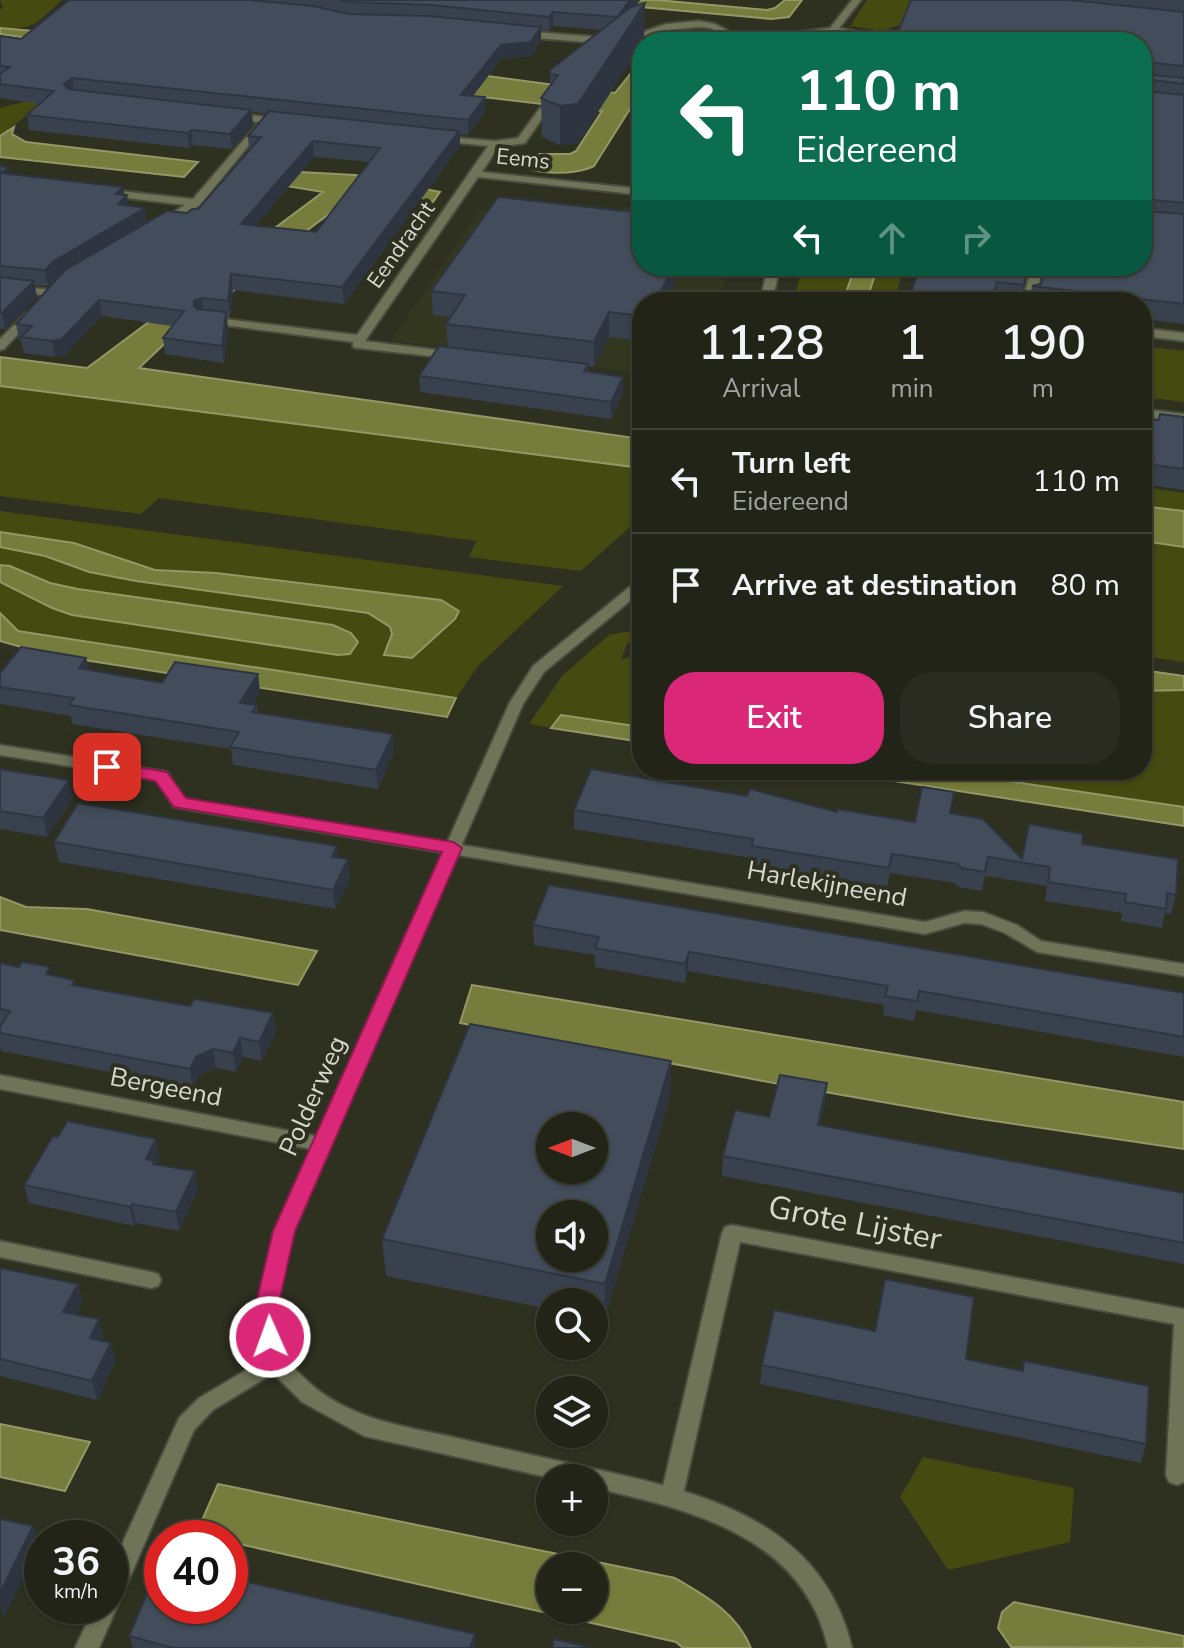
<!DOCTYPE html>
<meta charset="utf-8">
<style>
:root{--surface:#222418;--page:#2a2c21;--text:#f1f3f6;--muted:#a2a4a2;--line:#3f4137;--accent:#db2777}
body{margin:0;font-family:"Nunito Sans",sans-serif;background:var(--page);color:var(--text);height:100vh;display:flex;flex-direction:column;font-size:30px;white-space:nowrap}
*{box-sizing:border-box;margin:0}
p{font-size:26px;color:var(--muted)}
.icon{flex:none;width:44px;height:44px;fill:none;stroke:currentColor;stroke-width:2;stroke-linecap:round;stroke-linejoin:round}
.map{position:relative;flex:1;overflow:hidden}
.panel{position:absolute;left:632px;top:292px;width:520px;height:488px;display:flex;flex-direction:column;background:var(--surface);border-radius:32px;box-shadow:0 2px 6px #0004,0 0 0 2px var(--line)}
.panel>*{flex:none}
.banner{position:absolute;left:632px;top:32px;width:520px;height:244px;border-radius:32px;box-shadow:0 2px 6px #0004,0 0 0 2px var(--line);background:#0b6e4f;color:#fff;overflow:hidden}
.needle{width:52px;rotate:270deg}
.controls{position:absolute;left:536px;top:1112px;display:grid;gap:16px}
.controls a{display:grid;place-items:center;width:72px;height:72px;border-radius:50%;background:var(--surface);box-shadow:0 2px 6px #0004,0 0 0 2px var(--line);font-size:40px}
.speed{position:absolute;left:24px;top:1520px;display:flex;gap:16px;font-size:40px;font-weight:700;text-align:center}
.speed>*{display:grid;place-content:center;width:104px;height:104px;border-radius:50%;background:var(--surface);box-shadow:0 2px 6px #0004,0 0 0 2px var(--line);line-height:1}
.speed small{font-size:20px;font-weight:400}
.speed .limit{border:12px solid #d22;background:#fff;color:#111}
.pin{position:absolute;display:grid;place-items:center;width:68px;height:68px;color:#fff;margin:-34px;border-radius:16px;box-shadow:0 4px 12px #0006}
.me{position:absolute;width:88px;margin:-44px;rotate:358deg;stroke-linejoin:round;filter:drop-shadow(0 0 6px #0008)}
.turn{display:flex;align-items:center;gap:28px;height:168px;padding:0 32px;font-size:36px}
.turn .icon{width:104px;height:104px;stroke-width:2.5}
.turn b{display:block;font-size:56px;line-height:68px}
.lanes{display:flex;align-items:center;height:76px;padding:0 32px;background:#0003;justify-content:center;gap:40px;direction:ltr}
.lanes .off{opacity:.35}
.eta{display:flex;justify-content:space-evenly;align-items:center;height:136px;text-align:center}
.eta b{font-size:48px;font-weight:600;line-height:56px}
.action{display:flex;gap:16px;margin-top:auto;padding:16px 32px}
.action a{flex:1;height:92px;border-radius:32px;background:var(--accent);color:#fff;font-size:32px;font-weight:600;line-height:92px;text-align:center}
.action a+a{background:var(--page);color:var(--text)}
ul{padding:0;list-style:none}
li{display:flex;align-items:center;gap:24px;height:104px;padding:0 32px;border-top:2px solid var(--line)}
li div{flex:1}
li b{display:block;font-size:30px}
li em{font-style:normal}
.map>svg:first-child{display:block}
.built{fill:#343720}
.green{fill:#454a11}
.water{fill:#767c3b;stroke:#939867;stroke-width:2;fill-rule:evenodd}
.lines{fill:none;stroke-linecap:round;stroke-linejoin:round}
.minor-casing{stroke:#494b3c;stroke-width:4}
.tertiary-casing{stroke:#494b3c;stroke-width:4}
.minor{fill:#6f7358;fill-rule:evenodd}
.tertiary{fill:#6f7358;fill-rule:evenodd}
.wall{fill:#39414e;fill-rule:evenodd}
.shaded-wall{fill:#2e3540}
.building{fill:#424c5b;stroke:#2e3540;stroke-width:2;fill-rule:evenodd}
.route{fill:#db2777;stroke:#8e194d;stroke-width:2}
.labels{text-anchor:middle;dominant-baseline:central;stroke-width:8;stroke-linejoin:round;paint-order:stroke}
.far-street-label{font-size:22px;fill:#d7d8ce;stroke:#2e3020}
.street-label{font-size:26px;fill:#d7d8ce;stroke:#2e3020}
.near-street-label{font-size:32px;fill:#d7d8ce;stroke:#2e3020}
</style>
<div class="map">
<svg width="1184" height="1648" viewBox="0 0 1184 1648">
<rect width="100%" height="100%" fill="#2e3020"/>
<!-- built -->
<path class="built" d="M624 207 642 209V266H729L720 302H642V373L391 341 480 210 614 225Z"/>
<!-- green -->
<path class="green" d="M0 0H62C39 21 34 31 0 28V10L3 7Z
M867 0H916L906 23 887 29 894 30 882 31 850 26Z
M31 100 43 103 0 136V108Z
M802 266H855L843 302 794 301Z
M878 266H905L893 302H866Z
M1142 346 1184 351V402L1142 397Z
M0 386 642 468V516L581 571 469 557 476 541 159 498 141 514 0 496Z
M1142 487 1184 493V511L1142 506Z
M0 511 563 586 478 666 456 698 18 630 0 613Z
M1142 541 1184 547V662L1142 656Z
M642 629 627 644 621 660 642 653V727L562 715 551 728 529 724 562 676 609 635Z
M1184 690V807L933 770H1142V691Z
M923 1457 1074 1488 1070 1542 948 1570 900 1497Z"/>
<!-- water -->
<path class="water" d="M563 0H657L767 10 775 8 785 0H802L789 17 771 19Z
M0 28 383 62 615 93 642 59V90L594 166C575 176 526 176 511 158L520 154H570L576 151 602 111 220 66 0 34Z
M14 127 12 134 26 142 198 162 184 177 0 157V136Z
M263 170 355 175 440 192 433 202 408 199 337 208 269 259 206 315 179 330 139 368 642 439V468L0 386V357L87 368 323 192 251 180Z
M855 266H878L866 302H843Z
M1142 506 1184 511V547L1142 541Z
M0 532 74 543 155 570 216 573 441 600 459 611 455 619 412 658 384 655 392 634 390 627 368 613 136 581 89 572 45 556 0 547Z
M0 565 10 566 50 583 78 589 333 625 351 633 358 642 350 654 338 655 72 615 52 608 0 582Z
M0 613 18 631 456 698 447 717 46 654 0 641Z
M1142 670 1184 676V690L1142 691Z
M561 715 642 727V742L551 728Z
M823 770H933L1184 807V826Z
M0 897 26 907 87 909 317 951 298 985 0 930Z
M472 985 1184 1102V1149L974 1118 779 1084 460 1023Z
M0 1424 90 1442 65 1491 0 1477Z
M218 1484 675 1578C706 1596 737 1613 751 1648H683L676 1642 230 1542V1538L196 1534ZM550 1566H594V1610H550Z
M1014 1602 1184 1636V1648L1011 1647 998 1628 1002 1612Z"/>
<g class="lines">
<defs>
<path id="minor" d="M699 21 715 24 750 42H738L710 28 699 27 667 30 624 45 522 37 517 34 522 31 623 39 666 24Z
M833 27 880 36 885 39 883 42 830 32 828 30Z
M540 108 548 110 525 143 498 147 482 172 642 189V195L478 177 365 341 453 352 457 353V359L357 348 353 347V342L208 323 202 320 208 317 357 335 488 146 438 141 433 138 434 136 495 141 518 138Z
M231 113 284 119 289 122 284 125 267 123 200 205 168 224 159 222 185 205 102 195 97 192 102 189 193 199 259 122 227 118V114Z
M1035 272 1041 275 1035 302H1023L1029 275Z
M0 284 51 290 57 293 51 296 0 290Z
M31 311 37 314 35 316 4 349 0 350V339L27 312Z
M1142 328 1184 333V341L1142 336Z
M1142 409 1184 414V422L1142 417Z
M0 745 167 772 185 799 925 922 964 911 983 912 1017 925 1041 941 1184 964V976L1037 952 1005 933 981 924 964 923 925 934 180 808 174 807 156 780 0 755Z
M0 1075 321 1137 328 1139 330 1144 328 1149 321 1151 0 1089Z
M732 1225 1184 1309V1482L1177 1485 1169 1482 1166 1475 1174 1324 740 1242 683 1495 680 1502 672 1505 664 1502 661 1495 722 1233 725 1227Z
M0 1241 151 1272 158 1274 161 1280 158 1286 151 1288 0 1257Z
M275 1353 282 1356 285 1362 282 1368 213 1410 194 1430 99 1648H75L95 1606H110V1571L179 1418 199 1398Z"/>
<path id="tertiary" d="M852 0H861L836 32 813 38 742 42 747 39 830 28Z
M768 266H780L772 302H760Z
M642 580V591L544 672 523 704 294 1231C285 1272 269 1315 284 1356 287 1364 298 1371 304 1378 344 1417 396 1425 448 1436 495 1447 542 1457 590 1468 701 1492 822 1520 852 1648H828C804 1537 690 1509 594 1488V1478H551L364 1436 302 1402 268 1368 256 1312 274 1231 509 704 533 666 637 581Z"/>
</defs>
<!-- minor casing -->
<use href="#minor" class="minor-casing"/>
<!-- tertiary casing -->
<use href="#tertiary" class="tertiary-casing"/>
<!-- minor -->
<use href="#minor" class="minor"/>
<!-- tertiary -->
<use href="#tertiary" class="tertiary"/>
</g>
<!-- wall -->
<path class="wall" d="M69 0H640L636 6 644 40 578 143 560 145 542 137 541 98 550 86V70L602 30 553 26 549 31 541 30V41L531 56 501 59 473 96 485 112 468 135 460 134V146L344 304 233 290 230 317H227L228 329 224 363 165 354 163 338 172 326 102 316 65 355 55 357 24 353 21 340H19L16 324 61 275 48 286 34 285 37 297 5 329H0V166L8 167 9 174 127 195 128 206 147 222 187 213 198 209 249 150 248 136 267 114 252 112 253 124 232 149 193 145 189 148 29 130 27 115 40 104 0 98V36L21 39ZM314 157 369 162 316 232 255 226Z
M911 0H1184V324L1142 319V302H1030L1032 286 1041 284 1043 275 1036 269 1026 274 1021 302 994 301V302H909L920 266H1142Z
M431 291 642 302V341L609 337 594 367 588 366V372L623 377V393L611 419 420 392 419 376 448 347 446 324 451 317 433 315Z
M1184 417V490L1149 485 1150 478 1142 477V418L1159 420Z
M86 658 89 670 162 683 258 674 260 692 253 705H257L258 713 394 753 378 789 233 765 231 749 72 724 71 716 0 704V673Z
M0 769 69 780 73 799 47 837 0 829Z
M574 810 837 812 915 822 951 813 1022 859 1082 844 1176 895 1171 914 1165 913 1162 928 1121 921 1122 913 1045 901 1047 886 985 876 982 891 958 887 955 883 890 873 887 887 750 864 751 858 574 829Z
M54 842 338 858 348 859 350 879 335 909 59 862Z
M533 925 1184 993V1057L916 1010 914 1021 883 1015 884 1005 688 971 685 983 595 967V955L534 945Z
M0 963 52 976 77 986 190 1006 273 1013 276 1032 262 1061 243 1057 236 1072 216 1068 199 1075 193 1088 1 1051 0 1047Z
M671 1061 670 1097 604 1320 594 1318V1302H550V1309L386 1276 382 1239Z
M825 1103 820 1126 1184 1193V1264L722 1176 723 1156 769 1117Z
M160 1157 156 1164 198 1189 179 1231 136 1223 134 1226 29 1203 24 1185Z
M0 1268 78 1284 82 1303 76 1315 104 1338 102 1341 111 1343 116 1361 97 1400 0 1376Z
M966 1359 1022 1371 1024 1361 1146 1444 1141 1463 760 1384 762 1365Z
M129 1636 476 1648H133Z"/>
<!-- shaded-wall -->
<path class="shaded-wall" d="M630 0H640L617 31V17Z
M645 3 644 40 578 143 560 145V106Z
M553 12V26L549 31V17Z
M541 27V41L531 56 501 59 462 110 461 95 501 45Z
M72 78 74 93 66 99 64 84Z
M485 97V112L468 135V120Z
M251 110 253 124 232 149 230 134Z
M191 130 193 145 189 148 188 133Z
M459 131 460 146 344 304 342 287Z
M313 141 314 157 243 240 241 224Z
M8 167 11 182 1 173Z
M123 187 125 197 127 195 129 211 120 220 116 194Z
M145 208 147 224 56 277 48 286 45 270 54 261Z
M673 266H683L666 302H656Z
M1027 266H1037L1036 269 1026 274 1021 302Z
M231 274 233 290 230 317 228 301Z
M34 281 37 297 5 329 2 313Z
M997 282 994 302H991Z
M202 298 204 314 194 306V301Z
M99 300 102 316 65 355 55 357 52 341Z
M226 312 228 329 224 363 222 346Z
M609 312V337L594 367V342Z
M623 377V393L611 419V402Z
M86 658 90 676 79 668Z
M258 674 260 692 243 721 240 703Z
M393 734 394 753 378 789 376 770Z
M69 780 73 799 47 837 43 818Z
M337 846 339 865 332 857Z
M348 859 350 879 335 909 333 890Z
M689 952 688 971 685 983V964Z
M273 1013 276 1032 262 1061 259 1042Z
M240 1038 243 1057 236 1072 233 1053Z
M213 1049 216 1068 199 1075 193 1088 190 1069 196 1057Z
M671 1061 670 1097 604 1320 605 1284Z
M827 1083 825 1103 816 1145 818 1125Z
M156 1139 160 1157 156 1164 146 1159Z
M195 1171 198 1189 179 1231 176 1212Z
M132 1204 136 1223 134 1226 130 1207Z
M78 1284 82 1303 68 1330 63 1312Z
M99 1319 104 1338 95 1357 90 1338Z
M111 1343 116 1361 97 1400 92 1381Z
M33 1526 39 1545 4 1618 0 1607V1593Z
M475 1634 476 1648H470Z"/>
<!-- building -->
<path class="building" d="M69 0H250L313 6 349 14 431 16 541 27 531 42 501 45 461 95 485 97 468 120 72 78 64 84 68 89 251 110 230 134 191 130 188 133 27 115 54 91 0 84V74L10 67 0 66V36L21 39Z
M340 0H630L617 17 553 12 549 17 431 5 349 2Z
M911 0H1070L1184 12V66L1145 62 1142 71V42H894Z
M645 3 578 104 560 106 541 98 558 75 550 74V70L631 7Z
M1142 71 1145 74 1184 78V84L1145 79 1142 88Z
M1142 88 1145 91 1184 95V203L1146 199 1142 202 1145 211 1184 214V304L1032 286 1041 284 1045 266H1142Z
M269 111 459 131 342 287 231 274 228 301 202 298 194 301V306L197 309 226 312 222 346 163 338 184 311 99 300 62 339 52 341 21 337 32 326 16 324 65 270 167 211 187 213 192 209H198L261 137 248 136ZM313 141 380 148 316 232 241 224Z
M0 166 8 167 1 173 123 187 116 194 127 195 118 204 145 208 54 261 45 270 0 266Z
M498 197 642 213V266H673L656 302H642V316L609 312 594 342 446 324 465 295 431 291Z
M920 266H1027L1024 285 997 282 991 302H934L909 299Z
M0 277 34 281 2 313 0 312Z
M439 346 588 364 584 371 623 377 611 402 419 376Z
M1160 414 1184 417V469L1153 465 1154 458 1142 457V418L1159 420Z
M21 647 86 658 79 668 162 683 175 662 258 674 240 703 257 705 252 712 393 734 376 770 230 747 239 732 69 705 74 698 0 687V673Z
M0 769 24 773 69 780 43 818 0 811Z
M591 769 747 796 750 789 837 812V809L915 822 922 787 954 792 950 813 983 819 1022 859 1029 824 1083 834 1082 844 1178 859 1176 895 1167 893 1166 909 1125 902 1126 894 1048 882 1050 867 988 857 985 872 961 868 958 864 892 854 889 868 752 846 753 839 574 810Z
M78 803 337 846 332 857 348 859 333 890 54 842Z
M549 885 1184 993V1037L919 991 917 1001 885 996 888 986 689 952 685 964 595 948 599 937 533 925Z
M22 962 50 967 46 974 75 980 72 985 190 1006 194 999 273 1013 259 1042 240 1038 233 1053 213 1049 196 1057 190 1069 0 1033V1027L10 1011 0 1009V963L19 967Z
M470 1024 671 1061 605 1284 382 1239ZM550 1126H594V1170H550ZM550 1214H594V1258H550Z
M780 1075 827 1083 818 1125 1184 1193V1243L723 1156 735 1110 769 1117Z
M67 1121 156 1139 146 1159 155 1161 153 1164 195 1171 176 1212 132 1204 130 1207 24 1185 53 1136 58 1137Z
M0 1268 78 1284 63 1312 99 1319 90 1338 111 1343 92 1381 0 1359Z
M885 1279 974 1297 966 1359 1023 1371 1024 1361 1149 1386 1146 1444 762 1365 774 1310 875 1331Z
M0 1519 33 1526 0 1593Z
M161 1562 162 1606H230V1578L475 1634 470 1648H173L129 1636Z
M554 1639 593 1648H552Z"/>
<!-- route -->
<path class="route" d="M107 762 167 772 186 798 453 842 462 848 295 1231 277 1312 282 1337 278 1344 270 1347 262 1344 254 1312 273 1231 442 852 174 807 155 781 101 771 98 767 101 763Z"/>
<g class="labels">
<!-- far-street labels -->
<g class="far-street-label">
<text transform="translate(523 159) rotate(6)">Eems</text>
<text transform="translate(401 245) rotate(-55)">Eendracht</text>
</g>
<!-- street labels -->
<g class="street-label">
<text transform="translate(827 884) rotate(10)">Harlekijneend</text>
<text transform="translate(166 1087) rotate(11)">Bergeend</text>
<text transform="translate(313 1096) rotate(-66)">Polderweg</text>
</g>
<!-- near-street labels -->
<g class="near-street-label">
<text transform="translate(855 1223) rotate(11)">Grote Lijster</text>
</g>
</g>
</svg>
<div class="controls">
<a><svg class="needle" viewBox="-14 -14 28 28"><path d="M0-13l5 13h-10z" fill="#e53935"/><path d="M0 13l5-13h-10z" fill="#a2a4a2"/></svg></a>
<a><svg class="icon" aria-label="sound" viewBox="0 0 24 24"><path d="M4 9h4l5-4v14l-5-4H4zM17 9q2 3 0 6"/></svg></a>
<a><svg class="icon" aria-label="search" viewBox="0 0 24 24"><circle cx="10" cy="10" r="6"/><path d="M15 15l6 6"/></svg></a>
<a><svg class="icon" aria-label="layers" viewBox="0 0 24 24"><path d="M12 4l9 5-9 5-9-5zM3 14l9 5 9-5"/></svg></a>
<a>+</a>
<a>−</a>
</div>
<div class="speed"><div>36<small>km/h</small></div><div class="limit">40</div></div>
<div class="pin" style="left:107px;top:767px;background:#d93025"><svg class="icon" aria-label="arrive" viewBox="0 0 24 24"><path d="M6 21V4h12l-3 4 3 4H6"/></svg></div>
<svg class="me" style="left:270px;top:1337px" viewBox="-20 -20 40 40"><circle r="17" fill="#db2777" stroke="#fff" stroke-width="3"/><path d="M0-11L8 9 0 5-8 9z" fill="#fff"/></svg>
<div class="banner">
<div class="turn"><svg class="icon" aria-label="left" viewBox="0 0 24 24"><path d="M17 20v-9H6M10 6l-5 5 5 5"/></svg><div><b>110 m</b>Eidereend</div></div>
<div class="lanes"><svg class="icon" aria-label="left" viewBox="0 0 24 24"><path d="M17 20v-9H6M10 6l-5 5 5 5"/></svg><svg class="icon off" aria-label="ahead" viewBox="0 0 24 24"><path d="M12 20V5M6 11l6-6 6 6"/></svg><svg class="icon off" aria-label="right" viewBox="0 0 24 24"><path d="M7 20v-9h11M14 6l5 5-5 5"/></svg></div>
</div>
<section class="panel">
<div class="eta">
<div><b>11:28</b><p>Arrival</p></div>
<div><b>1</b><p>min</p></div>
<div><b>190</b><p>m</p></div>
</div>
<ul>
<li><svg class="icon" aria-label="left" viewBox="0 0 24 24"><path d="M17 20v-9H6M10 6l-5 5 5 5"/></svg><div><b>Turn left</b><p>Eidereend</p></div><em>110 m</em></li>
<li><svg class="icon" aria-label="arrive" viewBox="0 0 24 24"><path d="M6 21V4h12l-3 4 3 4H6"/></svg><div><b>Arrive at destination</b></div><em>80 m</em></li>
</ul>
<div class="action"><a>Exit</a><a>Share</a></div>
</section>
</div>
